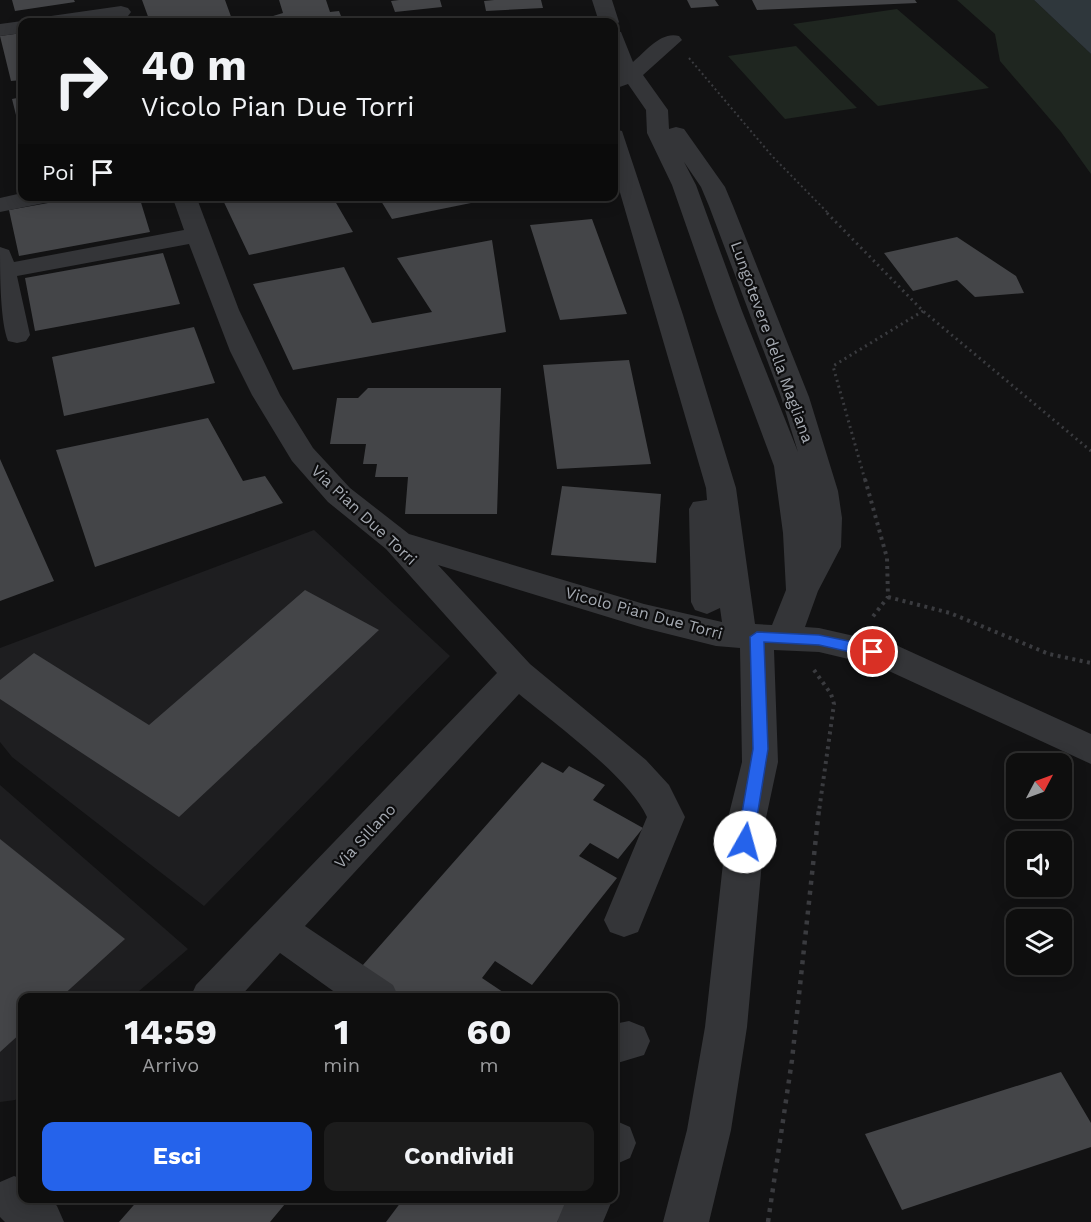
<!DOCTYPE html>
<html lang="it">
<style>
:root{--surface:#0e0e0e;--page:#1c1c1c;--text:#f1f3f6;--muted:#9b9c9e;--line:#2e2e2e;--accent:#2563eb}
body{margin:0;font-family:"Work Sans",sans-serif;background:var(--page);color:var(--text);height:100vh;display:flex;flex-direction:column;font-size:22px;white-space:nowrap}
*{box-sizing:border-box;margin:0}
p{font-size:20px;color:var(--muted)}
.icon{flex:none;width:33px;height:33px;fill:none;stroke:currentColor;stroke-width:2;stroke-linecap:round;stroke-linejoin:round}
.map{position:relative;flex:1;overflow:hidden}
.panel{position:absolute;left:18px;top:993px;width:600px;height:210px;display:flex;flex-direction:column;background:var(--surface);border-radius:12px;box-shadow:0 3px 15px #0003,0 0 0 2px var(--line)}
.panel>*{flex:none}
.top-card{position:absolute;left:18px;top:18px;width:600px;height:183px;border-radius:12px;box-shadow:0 3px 15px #0003,0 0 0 2px var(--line);background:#0e0e0e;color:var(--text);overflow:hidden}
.needle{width:39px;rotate:49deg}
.tools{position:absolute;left:1006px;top:753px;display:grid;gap:12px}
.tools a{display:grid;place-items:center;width:66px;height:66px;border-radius:12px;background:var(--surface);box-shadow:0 3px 15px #0003,0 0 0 2px var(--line);font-size:30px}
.pin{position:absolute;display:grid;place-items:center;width:51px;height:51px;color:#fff;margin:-26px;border:3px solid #fff;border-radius:50%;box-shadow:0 2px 6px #0007}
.me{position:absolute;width:66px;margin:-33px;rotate:7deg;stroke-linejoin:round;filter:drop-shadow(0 0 4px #0008)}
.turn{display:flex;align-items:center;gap:21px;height:126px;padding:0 24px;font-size:27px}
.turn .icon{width:78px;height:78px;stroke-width:2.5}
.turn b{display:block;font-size:42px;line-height:51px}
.then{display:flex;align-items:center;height:57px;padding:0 24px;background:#0003;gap:12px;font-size:22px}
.eta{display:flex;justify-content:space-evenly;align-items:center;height:102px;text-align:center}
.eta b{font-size:36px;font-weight:700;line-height:42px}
.primary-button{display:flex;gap:12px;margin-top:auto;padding:12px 24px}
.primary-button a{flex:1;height:69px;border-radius:12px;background:var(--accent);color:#fff;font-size:24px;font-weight:700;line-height:69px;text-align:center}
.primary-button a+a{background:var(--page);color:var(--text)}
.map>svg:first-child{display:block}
.built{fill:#1e1e20}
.green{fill:#1f2620}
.water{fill:#2f373c}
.building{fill:#444548}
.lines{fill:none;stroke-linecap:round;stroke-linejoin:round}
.path-far3{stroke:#3a3b3f;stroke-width:2;stroke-dasharray:2 3;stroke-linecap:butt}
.path-far2{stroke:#3a3b3f;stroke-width:3;stroke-dasharray:2 4;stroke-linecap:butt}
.path-far1{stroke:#3a3b3f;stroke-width:4;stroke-dasharray:3 4.5;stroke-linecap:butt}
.path{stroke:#3a3b3f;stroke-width:4.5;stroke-dasharray:4 6;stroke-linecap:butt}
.minor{fill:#343538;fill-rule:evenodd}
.route{fill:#2563eb;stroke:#184099;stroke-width:1.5}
.labels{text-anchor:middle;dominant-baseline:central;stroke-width:4.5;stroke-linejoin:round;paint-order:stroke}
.street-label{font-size:16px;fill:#a5aab2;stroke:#0d0d0e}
</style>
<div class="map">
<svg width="1091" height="1222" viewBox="0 0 1091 1222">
<rect width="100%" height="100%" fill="#121213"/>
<!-- built -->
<path class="built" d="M314 530 450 656 204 906 12 757 0 742V648Z
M0 785 188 949 132 997 22 998V1093L15 1100 0 1102Z"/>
<!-- green -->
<path class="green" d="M957 0H1034L1091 54V174L1061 132 1000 61 995 34Z
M897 9 989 88 878 106 793 24Z
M796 46 857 108 785 119 728 56Z"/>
<!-- water -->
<path class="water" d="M1034 0H1091V54Z"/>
<!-- building -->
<path class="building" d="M12 0H74L75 2 15 11Z
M142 0H225L233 22H150Z
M279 0H326L330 12 339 11 343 21 275 22 273 16 283 13Z
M399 0H440L442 7 395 12 391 1Z
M494 0H541L543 8 486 11 484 1Z
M687 0H715L719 6 691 8Z
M752 0H915L917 3 757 10Z
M22 33V80L11 81 0 36Z
M22 97V139L12 99Z
M87 196H139L150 232 19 256 9 210Z
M221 196H332L353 232 249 255Z
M378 196H472L476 202 392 219Z
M592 219 627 314 560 320 530 225Z
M957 237 1016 276 1024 293 975 297 957 280 913 291 884 253Z
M492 240 506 332 293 370 253 284 344 267 372 323 432 312 397 258Z
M163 253 180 304 35 331 25 278Z
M194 327 215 383 64 416 52 357Z
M629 360 651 464 557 469 543 365Z
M368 388H501L497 514H405L408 477H375L377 464H363L366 444H330L337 398H358Z
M208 418 243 481 265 476 283 503 95 567 56 450Z
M0 459 54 581 0 601Z
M562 486 661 494 656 563 551 555Z
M305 590 379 630 179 817 0 699V680L34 653 149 725Z
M542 762 563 773 569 766 605 785 593 800 643 828 618 859 590 843 579 856 617 878 532 985 495 961 482 978 512 998H388L362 966Z
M0 839 125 939 60 998H22V1032L0 1052Z
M1061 1072 1091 1123V1147L902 1210 865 1134Z
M140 1198H290L270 1222H119Z
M404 1198H573L557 1222H386Z"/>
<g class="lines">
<!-- path-far3 -->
<path class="path-far3" d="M689 58 772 156 829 214"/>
<!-- path-far2 -->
<path class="path-far2" d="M827 213 923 311 1091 451
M865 480 833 366 923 311"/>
<!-- path-far1 -->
<path class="path-far1" d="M865 479 887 558 888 597 871 619
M888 597 950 613 1049 654 1091 663
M814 670 831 694 834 704 819 811"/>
<!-- path -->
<path class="path" d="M768 1222 792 1060 819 809"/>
<!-- minor -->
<path class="minor" d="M592 0H612L619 22 616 26 614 27V22H599Z
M121 6 128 8 131 12 128 16 89 22H41L44 18 51 16Z
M22 21 28 22H22V33L0 36V24Z
M614 30 621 32 633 62C646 51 661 31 679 36L682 40 643 75 668 110 669 129 676 127 684 129 725 187 733 206 809 397 838 491 842 518 841 547 818 591 805 627 819 628 898 646 1091 734V764L878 666 819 652 774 650 778 762 766 818 747 1027 731 1130 709 1222H663L687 1130 705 1027 728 818 742 762 740 648 716 646 644 628 438 565 530 664 646 760 669 785 685 817 638 932 624 937 610 932 604 920 647 817C629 777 555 724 519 694L305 926 393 985 399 998H343L280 953 239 998H190L196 985 497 673 386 549 328 502 292 461 252 395 230 351 189 244 17 276 30 335 26 341 17 343 8 341C0 321 0 272 0 247L9 250 14 262 184 230 172 196H196L239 310 280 395 313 448 350 488 409 534 644 604 722 622 720 608 707 614 695 610 691 602 689 509 693 502 707 500 706 488 614 172V129L622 131 683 315 736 488 755 624 772 625 786 590 783 533 774 466 716 311 672 185 647 133 646 110 628 84 614 89V75L620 72 614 64ZM684 162 701 187 709 206 781 397 798 452 742 311 696 185Z
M22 193V196H58L54 201 0 212V198Z
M629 1021 644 1027 650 1041 644 1055 614 1064V1024Z
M614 1120 630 1127 636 1143 630 1158 614 1165Z
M14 1176 22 1179V1198H49L57 1206 64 1222H5L0 1217V1182Z
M567 1198H613L603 1222H557Z"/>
</g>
<!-- route -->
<path class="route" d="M757 632 819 635 873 646 880 652 873 657 819 645 764 642 768 749 753 842 751 846 745 848 739 846 737 842 753 749 750 637Z"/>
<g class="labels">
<!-- street labels -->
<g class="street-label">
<text transform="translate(772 342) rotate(70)">Lungotevere della Magliana</text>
<text transform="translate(364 515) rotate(43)">Via Pian Due Torri</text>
<text transform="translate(644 613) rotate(15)">Vicolo Pian Due Torri</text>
<text transform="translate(365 836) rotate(-47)">Via Sillano</text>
</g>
</g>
</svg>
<div class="tools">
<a><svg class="needle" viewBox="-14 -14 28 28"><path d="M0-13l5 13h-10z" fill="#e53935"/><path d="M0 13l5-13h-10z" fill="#9b9c9e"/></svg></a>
<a><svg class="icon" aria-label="sound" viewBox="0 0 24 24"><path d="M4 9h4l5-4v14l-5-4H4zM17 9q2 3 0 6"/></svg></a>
<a><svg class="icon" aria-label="layers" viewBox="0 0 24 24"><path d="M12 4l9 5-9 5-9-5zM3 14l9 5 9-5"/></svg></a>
</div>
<div class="pin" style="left:873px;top:652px;background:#d93025"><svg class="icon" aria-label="arrive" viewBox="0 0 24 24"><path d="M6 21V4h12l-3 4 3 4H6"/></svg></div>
<svg class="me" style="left:745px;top:842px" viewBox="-20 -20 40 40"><circle r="19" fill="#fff"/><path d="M0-13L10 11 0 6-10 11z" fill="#2563eb"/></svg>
<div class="top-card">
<div class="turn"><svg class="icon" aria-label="right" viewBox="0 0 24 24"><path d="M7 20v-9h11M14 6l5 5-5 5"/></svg><div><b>40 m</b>Vicolo Pian Due Torri</div></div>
<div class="then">Poi<svg class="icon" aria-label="arrive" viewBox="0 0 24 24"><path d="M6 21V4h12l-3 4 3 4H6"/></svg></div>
</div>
<section class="panel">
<div class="eta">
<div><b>14:59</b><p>Arrivo</p></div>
<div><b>1</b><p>min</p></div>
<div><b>60</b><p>m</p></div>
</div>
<div class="primary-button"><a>Esci</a><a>Condividi</a></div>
</section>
</div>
